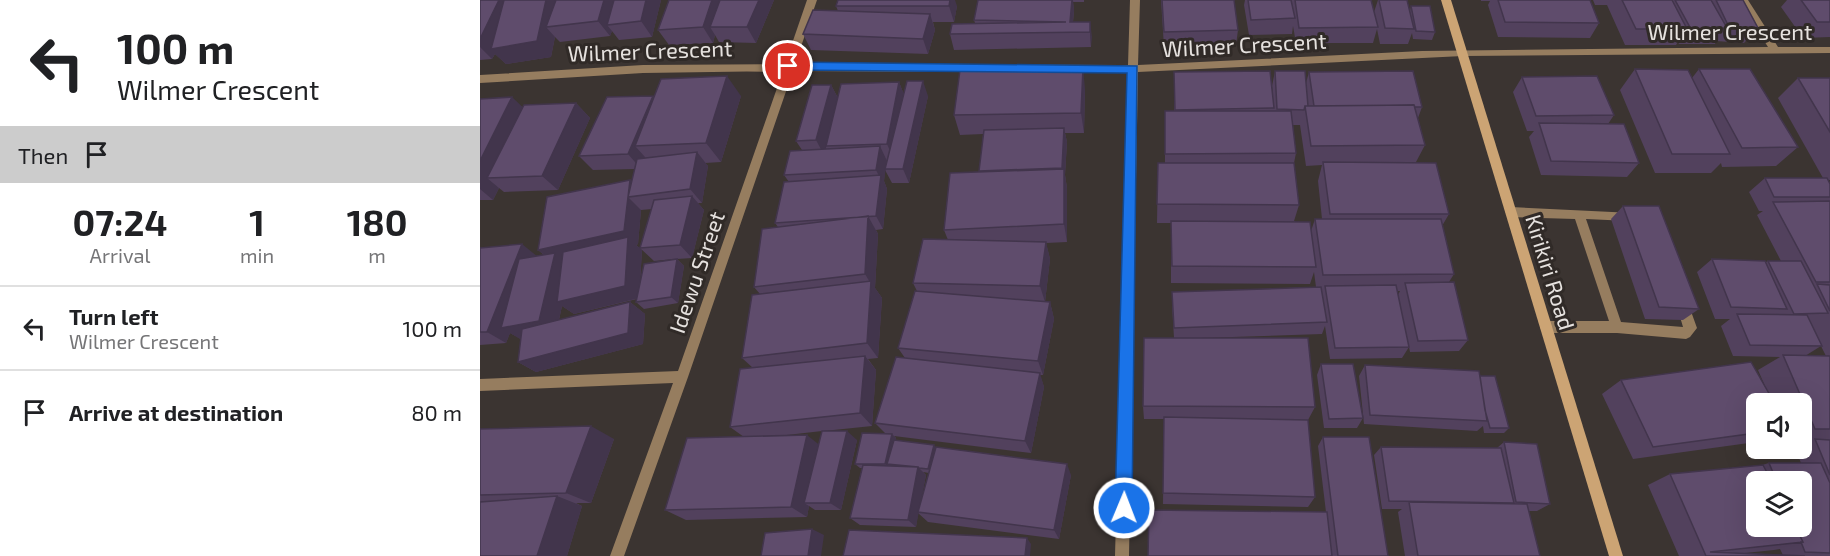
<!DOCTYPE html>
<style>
:root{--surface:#fff;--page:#f2f2f2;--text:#202124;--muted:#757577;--line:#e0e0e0}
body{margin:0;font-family:"Exo 2",sans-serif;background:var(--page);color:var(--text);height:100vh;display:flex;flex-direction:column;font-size:22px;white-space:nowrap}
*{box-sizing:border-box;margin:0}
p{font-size:20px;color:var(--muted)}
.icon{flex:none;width:33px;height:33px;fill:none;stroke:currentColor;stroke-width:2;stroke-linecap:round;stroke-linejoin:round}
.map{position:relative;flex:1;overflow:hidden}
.details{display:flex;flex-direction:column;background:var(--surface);width:480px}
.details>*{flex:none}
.banner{background:#fff;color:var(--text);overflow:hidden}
.tools{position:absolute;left:1266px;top:393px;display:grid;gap:12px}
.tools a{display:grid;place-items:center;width:66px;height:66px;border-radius:9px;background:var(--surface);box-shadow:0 6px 24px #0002;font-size:30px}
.pin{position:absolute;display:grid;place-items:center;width:51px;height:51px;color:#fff;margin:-26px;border:3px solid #fff;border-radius:50%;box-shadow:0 2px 6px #0007}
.me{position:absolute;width:66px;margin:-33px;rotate:1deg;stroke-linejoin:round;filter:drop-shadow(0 0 4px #0008)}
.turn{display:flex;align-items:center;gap:21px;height:126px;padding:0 18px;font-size:27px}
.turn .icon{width:78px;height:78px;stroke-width:2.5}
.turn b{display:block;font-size:42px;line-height:51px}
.then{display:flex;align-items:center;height:57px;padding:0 18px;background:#0003;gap:12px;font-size:22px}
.eta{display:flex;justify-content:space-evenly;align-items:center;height:102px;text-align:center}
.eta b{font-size:36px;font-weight:700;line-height:42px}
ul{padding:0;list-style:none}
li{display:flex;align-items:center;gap:18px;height:84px;padding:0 18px;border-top:2px solid var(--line)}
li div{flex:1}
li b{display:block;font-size:22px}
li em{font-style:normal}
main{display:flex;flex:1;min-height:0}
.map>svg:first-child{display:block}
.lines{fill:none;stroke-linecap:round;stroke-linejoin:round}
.service{fill:#967d5f;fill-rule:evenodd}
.minor{fill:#967d5f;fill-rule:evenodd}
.secondary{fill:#cca474;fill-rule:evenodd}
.wall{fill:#52415d;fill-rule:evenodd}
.shaded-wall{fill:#42354c}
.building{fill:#5f4c6c;stroke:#42354c;stroke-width:1.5}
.route{fill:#1a73e8;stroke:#114b97;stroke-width:1.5}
.labels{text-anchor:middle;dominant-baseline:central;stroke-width:6;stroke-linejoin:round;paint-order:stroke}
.street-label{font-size:22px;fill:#e6e2df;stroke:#302a27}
</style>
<main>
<section class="details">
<div class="banner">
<div class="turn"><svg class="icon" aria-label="left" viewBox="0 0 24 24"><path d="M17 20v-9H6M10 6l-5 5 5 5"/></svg><div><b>100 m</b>Wilmer Crescent</div></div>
<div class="then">Then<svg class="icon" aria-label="arrive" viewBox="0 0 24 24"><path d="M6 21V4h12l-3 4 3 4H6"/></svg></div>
</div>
<div class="eta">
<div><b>07:24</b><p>Arrival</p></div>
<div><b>1</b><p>min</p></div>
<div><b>180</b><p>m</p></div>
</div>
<ul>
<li><svg class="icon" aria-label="left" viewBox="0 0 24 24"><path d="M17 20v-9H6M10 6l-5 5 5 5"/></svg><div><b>Turn left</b><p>Wilmer Crescent</p></div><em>100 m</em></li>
<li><svg class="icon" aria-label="arrive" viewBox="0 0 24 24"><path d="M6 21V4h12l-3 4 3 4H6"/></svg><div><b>Arrive at destination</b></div><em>80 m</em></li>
</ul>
</section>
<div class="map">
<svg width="1350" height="556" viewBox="0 0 1350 556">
<rect width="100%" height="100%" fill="#3b3431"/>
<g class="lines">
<!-- service -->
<path class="service" d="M1031 207 1153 213 1155 216 1149 221 1106 219 1141 322 1203 327 1196 303 1198 299 1202 298 1206 299 1208 303 1217 328 1210 337 1206 339 1137 333H1066L1062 331 1060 327 1062 323 1066 321H1129L1095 219 1031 217 1025 212Z"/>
<!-- minor -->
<path class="minor" d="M327 0H337L315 64 648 65 650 0H660L658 65 942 51 1288 47 1258 0H1268L1298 47H1350V53L983 56 658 72 649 556H635L648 73 313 71 208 377 144 556H130L193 383 0 391V379L198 371 303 71 163 73 0 83V75L163 65 305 64Z"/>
<!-- secondary -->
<path class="secondary" d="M961 0H971L1143 556H1129Z"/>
</g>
<!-- wall -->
<path class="wall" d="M0 0H181L172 37 139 40 132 31 130 36 80 42 75 37 71 57 26 64 15 54 12 59 0 60Z
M294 0 276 43 239 42 235 35 233 43 189 45 178 30Z
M498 0H604V2H593L594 11 593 22H610L611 47 474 50 470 34 495 23 494 20Z
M681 0 758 30 756 45 684 47Z
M765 0H811L812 1V0H891L894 12 898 0H927L930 11 931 6 955 32 952 40 933 39 932 33 928 44H900L897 29 893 43H816L813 26 812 34 769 35 764 5Z
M1001 0H1110L1119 23 1110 38 1018 37 1008 5 1010 1H1001Z
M1113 0H1263L1278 28 1264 43 1236 41 1235 44H1199L1198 42 1196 45H1145L1127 5H1115Z
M1305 0H1350V37L1323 38 1301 7 1307 0Z
M356 6H477L474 22H453L455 30 448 54 331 50 323 34 358 11Z
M1155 69 1212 78 1219 69 1318 147 1296 166 1242 167 1241 163 1231 173H1175L1140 90Z
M795 71 826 83 829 72 942 107 938 118 945 145 936 162 969 214 962 226 974 274 969 282 988 340 979 351 930 352 918 295 920 291H917L929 347 922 358 850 359 845 326 842 334 721 338 835 407 828 420 835 497 828 507 683 504 684 419H664L663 406 694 338 692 304V292L836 287 834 272 830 284 691 283V223H677L678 163H685V111H694V72L793 95 792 86ZM813 125H820L826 166 842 165 838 181 842 219H835L831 231 814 221 819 205 814 163 816 153Z
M1042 77 1134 115 1128 124 1159 163 1147 177 1061 175 1049 137 1054 131H1047L1033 92Z
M1318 78H1350V180H1348L1350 184V556H1199L1168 485 1190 474 1282 465 1289 463H1321L1315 448H1322V445L1329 442H1322V404H1276V442L1153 459 1122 394 1141 380 1285 386 1278 370 1300 357 1253 356 1241 326 1250 319H1235L1217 272 1232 259 1286 262 1288 261H1301L1277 215 1283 211H1279L1269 192 1285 178H1343L1298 98ZM1341 346 1346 356H1325ZM1276 482H1322V526H1276ZM1300 549 1303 555 1265 553 1294 550Z
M419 82 424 95 448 96 429 183H412L405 170 404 181 407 189 403 229 396 230 398 234 395 288 402 298 398 358 388 359 396 370 392 426 344 431 377 440 361 510H335L329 506 327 517 206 520 185 510 264 437 250 427 273 368 262 358 280 294 274 287 298 227 295 223 309 182 304 175 322 150 316 141 351 85 358 98ZM342 431 339 445 298 436Z
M605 89 604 133H585L587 142 585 175 587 188V242L566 243 570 259 565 302H570L574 319 563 375H560L564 387 551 453 414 436 416 438 415 441 456 448 591 475 579 539 448 522 438 513 436 527 380 525 370 518 382 468H380L375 464 405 433 395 423 425 358 418 348 437 291 433 283 468 240 464 230 500 172 503 134 480 135 474 115ZM443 472 449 473 440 505 446 475Z
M261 96 241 162 225 163 228 166 222 203H218L224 210 212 258 197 259 204 266 198 303 164 309 156 302 157 299 94 314 82 306 79 320 150 302 165 314 163 344 56 372 38 362 41 339 30 333 26 343 0 345V248L57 256 64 255 58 250 150 180 152 183 155 169 113 170 99 156 174 97ZM172 209 160 248 174 261 194 259 160 283 162 250 156 245 158 244 161 210Z
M0 99 43 107 96 103 110 118 78 190 24 192 19 188 13 200H0Z
M1143 206 1219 309 1203 320 1165 319 1131 219Z
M841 364 883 418 877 428H844L837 375Z
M885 365 1000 376 1029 428 1024 433H1004L1003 426 997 431 884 424 879 376Z
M0 429 134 439 111 503H96L102 506 87 556H0Z
M843 437 908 556H668L846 512 838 446Z
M1024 442 1070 504 1057 511H1049L1060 556H925L918 512 922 509H902L894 455 901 447 1017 448Z"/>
<!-- shaded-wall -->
<path class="shaded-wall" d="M19 0H82L66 27 75 37 71 57 26 64 15 54 12 59 0 47V39Z
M124 0H140L127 25 132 31 130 36 118 21Z
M166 0H181L172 37 161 21Z
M232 0H246L230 27 235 35 233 43 223 27Z
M279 0H294L276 43 267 27Z
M470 0H475L477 6 474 22 469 6Z
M592 0H593L594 11 592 32 590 22Z
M450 14 455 30 448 54 443 39Z
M610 22 612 37 611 47 610 32Z
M603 68 605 89 604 133 601 113Z
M247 76 261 96 241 162 226 143Z
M443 81 448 96 429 183 423 169Z
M419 82 425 97 413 158 407 144Z
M351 85 359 100 344 155 336 140Z
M173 96 185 111 155 146 165 157 161 169 148 154Z
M32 97 53 117 7 178 19 188 13 200 0 189V161Z
M96 103 110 118 78 190 62 176Z
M584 128 587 142 585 175 587 188V242L584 224 582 168Z
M400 146 407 161 404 181 407 189 403 229 396 216 400 178 396 170Z
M217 152 228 166 222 203 210 189Z
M150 180 163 194 148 197 161 210 158 244 156 245 162 250 159 298 94 314 82 306 76 333 40 339 30 333 26 343 7 332 42 244 58 257 73 262 58 250Z
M212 196 224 210 212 258 200 245Z
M388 216 398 234 395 288 402 298 398 358 387 343 391 284 385 274Z
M566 242 570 259 565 302 560 286Z
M197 259 204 266 198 303 191 297Z
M150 302 165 314 163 344 56 372 38 362Z
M570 302 574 319 563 375 558 361Z
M385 356 396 370 392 426 380 413Z
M560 373 564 387 551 453 545 441Z
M111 426 134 439 111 503 86 493Z
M367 431 377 440 361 510 350 503Z
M412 434 416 438 411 465 407 464 410 468 405 464Z
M327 435 342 447 324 503 329 506 327 517 311 507Z
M454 445 458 450 452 473 448 469Z
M587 464 591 475 579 539 574 530Z
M438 467 446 475 436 527 428 520Z
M77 496 102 506 87 556H57Z
M332 529 344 535 341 556H328Z
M547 538 551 544 550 556H545Z"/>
<!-- building -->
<path class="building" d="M0 0H19L0 39Z
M24 0H66L57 41 11 49Z
M76 0H124L118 21 66 27Z
M134 0H166L161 21 127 25Z
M189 0H232L223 27 178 30Z
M240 0H279L267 27H230Z
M358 0H470L469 6H356Z
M498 0H592L590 22H610V32L470 34 472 24 586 22 494 20Z
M682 0H754L758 30 684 32Z
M768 0H811L815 18 771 20Z
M815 0H891L898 27 819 28Z
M899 0H927L934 29 905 28Z
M1018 0H1110L1119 23 1025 22Z
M1142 0H1192L1207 29H1156Z
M1195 0H1231L1247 28 1211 29Z
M1236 0H1263L1278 28 1249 27Z
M1321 0H1350V22H1337Z
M931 6H950L955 32 936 31Z
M333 10 450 14 443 39 323 34Z
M603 68 601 113 474 115 480 70Z
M1155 69 1208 70 1250 154H1192Z
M1219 69H1270L1318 147 1262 148Z
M790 71 794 108 695 110 694 72Z
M795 71H825L828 106H825L824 110 797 109Z
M933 71 942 107H935L934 105 834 106 829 72Z
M247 76 226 143 155 146 181 79Z
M1117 76 1134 115 1056 116 1042 77Z
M1318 78H1350V132Z
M427 81H443L423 169H405Z
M419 82 407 144 346 146 361 84Z
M332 85H351L336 140 316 141Z
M173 96 148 154 99 156 127 97Z
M32 97 0 161V99Z
M96 103 62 176 7 178 44 105Z
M934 105 945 145 831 146 825 106Z
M685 111H811L816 153 685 154Z
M1059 123 1144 124 1159 163 1071 161Z
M584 128 582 168 499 171 504 130Z
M400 146 396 170 304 175 310 151Z
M217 152 210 189 148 197 157 159Z
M843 162 956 163 969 214H850Z
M678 163H814L819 205 677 204Z
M584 169V224L464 230 470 173Z
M401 175 396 216 295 223 304 182Z
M1285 178H1347L1350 184V197H1294Z
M150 180 144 231 58 250 67 197Z
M212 196 200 245 160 248 174 200Z
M1350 201V282H1336L1293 202Z
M1143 206H1179L1219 309 1179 307Z
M388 216 385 274 274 287 282 229Z
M835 219H961L974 274 843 275Z
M691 221 830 222 836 267 692 266Z
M148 237 145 286 77 302 83 252Z
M443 239 566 242 560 286 433 283Z
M42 244 7 332H0V248Z
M75 253 59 321 21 328 39 259Z
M197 259 191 297 156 302 164 264Z
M1232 259 1285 261 1307 309 1251 307Z
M1288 261H1321L1348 313 1314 314Z
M391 281 387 343 262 358 272 295Z
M974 282 988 340 938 341 925 283Z
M1337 284 1350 285V311Z
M916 285 929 347 855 348 845 286Z
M841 287 847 322 694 328 692 292Z
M435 291 570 302 558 361 418 348Z
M150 302 148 333 38 362 42 329Z
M1257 314 1327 315 1342 346 1270 345Z
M664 338H828L835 407 663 406Z
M1303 355 1350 356V429H1335Z
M385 356 380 413 250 427 260 369Z
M416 357 560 373 545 441 395 423Z
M1271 362 1295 404H1276V433L1173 447 1141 380Z
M841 364H873L883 418 849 419Z
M885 365 999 371 1007 421 890 415Z
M1000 376H1015L1029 428H1010L1005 410Z
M684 417 828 420 835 497 683 493Z
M111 426 86 493 0 495V429Z
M342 431H367L350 503H324Z
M382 433 412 434 405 464H375Z
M327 435 311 507 185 510 207 438Z
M843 437H889L908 556H858Z
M1335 439 1350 440V475Z
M414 440 454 445 448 469 439 468 438 467 407 464Z
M1024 442 1057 444 1070 504 1036 502Z
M456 447 587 464 574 530 438 512Z
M901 447 1021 448 1034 503 909 501Z
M1289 463H1341L1350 483V553L1325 552 1321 542H1323L1315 526H1322V482H1297Z
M383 465 438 467 428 520 370 518Z
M1283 465 1292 482H1276V526H1315L1323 542 1230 552 1325 556H1226L1190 474Z
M77 496 57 556H0V502Z
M929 502 1047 504 1060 556H938Z
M669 510 847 512 852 556H668Z
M332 529 328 556H281L285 533Z
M369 530 547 538 545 556H363Z"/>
<!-- route -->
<path class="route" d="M308 62 657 66 652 508 649 514 644 516 638 514 635 508 647 73 308 70 303 66Z"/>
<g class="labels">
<!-- street labels -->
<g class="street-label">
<text x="1250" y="31">Wilmer Crescent</text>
<text transform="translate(764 44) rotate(-3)">Wilmer Crescent</text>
<text transform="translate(170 50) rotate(-2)">Wilmer Crescent</text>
<text transform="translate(216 272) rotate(-71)">Idewu Street</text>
<text transform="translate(1071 272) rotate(73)">Kirikiri Road</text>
</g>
</g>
</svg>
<div class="tools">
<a><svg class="icon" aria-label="sound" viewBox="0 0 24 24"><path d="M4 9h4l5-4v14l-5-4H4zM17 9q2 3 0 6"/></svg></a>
<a><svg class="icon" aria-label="layers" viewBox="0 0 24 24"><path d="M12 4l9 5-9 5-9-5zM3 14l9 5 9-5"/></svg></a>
</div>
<div class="pin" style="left:308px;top:66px;background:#d93025"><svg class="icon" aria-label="arrive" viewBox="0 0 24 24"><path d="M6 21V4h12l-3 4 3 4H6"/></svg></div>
<svg class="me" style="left:644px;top:508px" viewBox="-20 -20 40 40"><circle r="17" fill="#1a73e8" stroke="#fff" stroke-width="3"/><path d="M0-11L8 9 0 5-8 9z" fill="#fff"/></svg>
</div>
</main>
